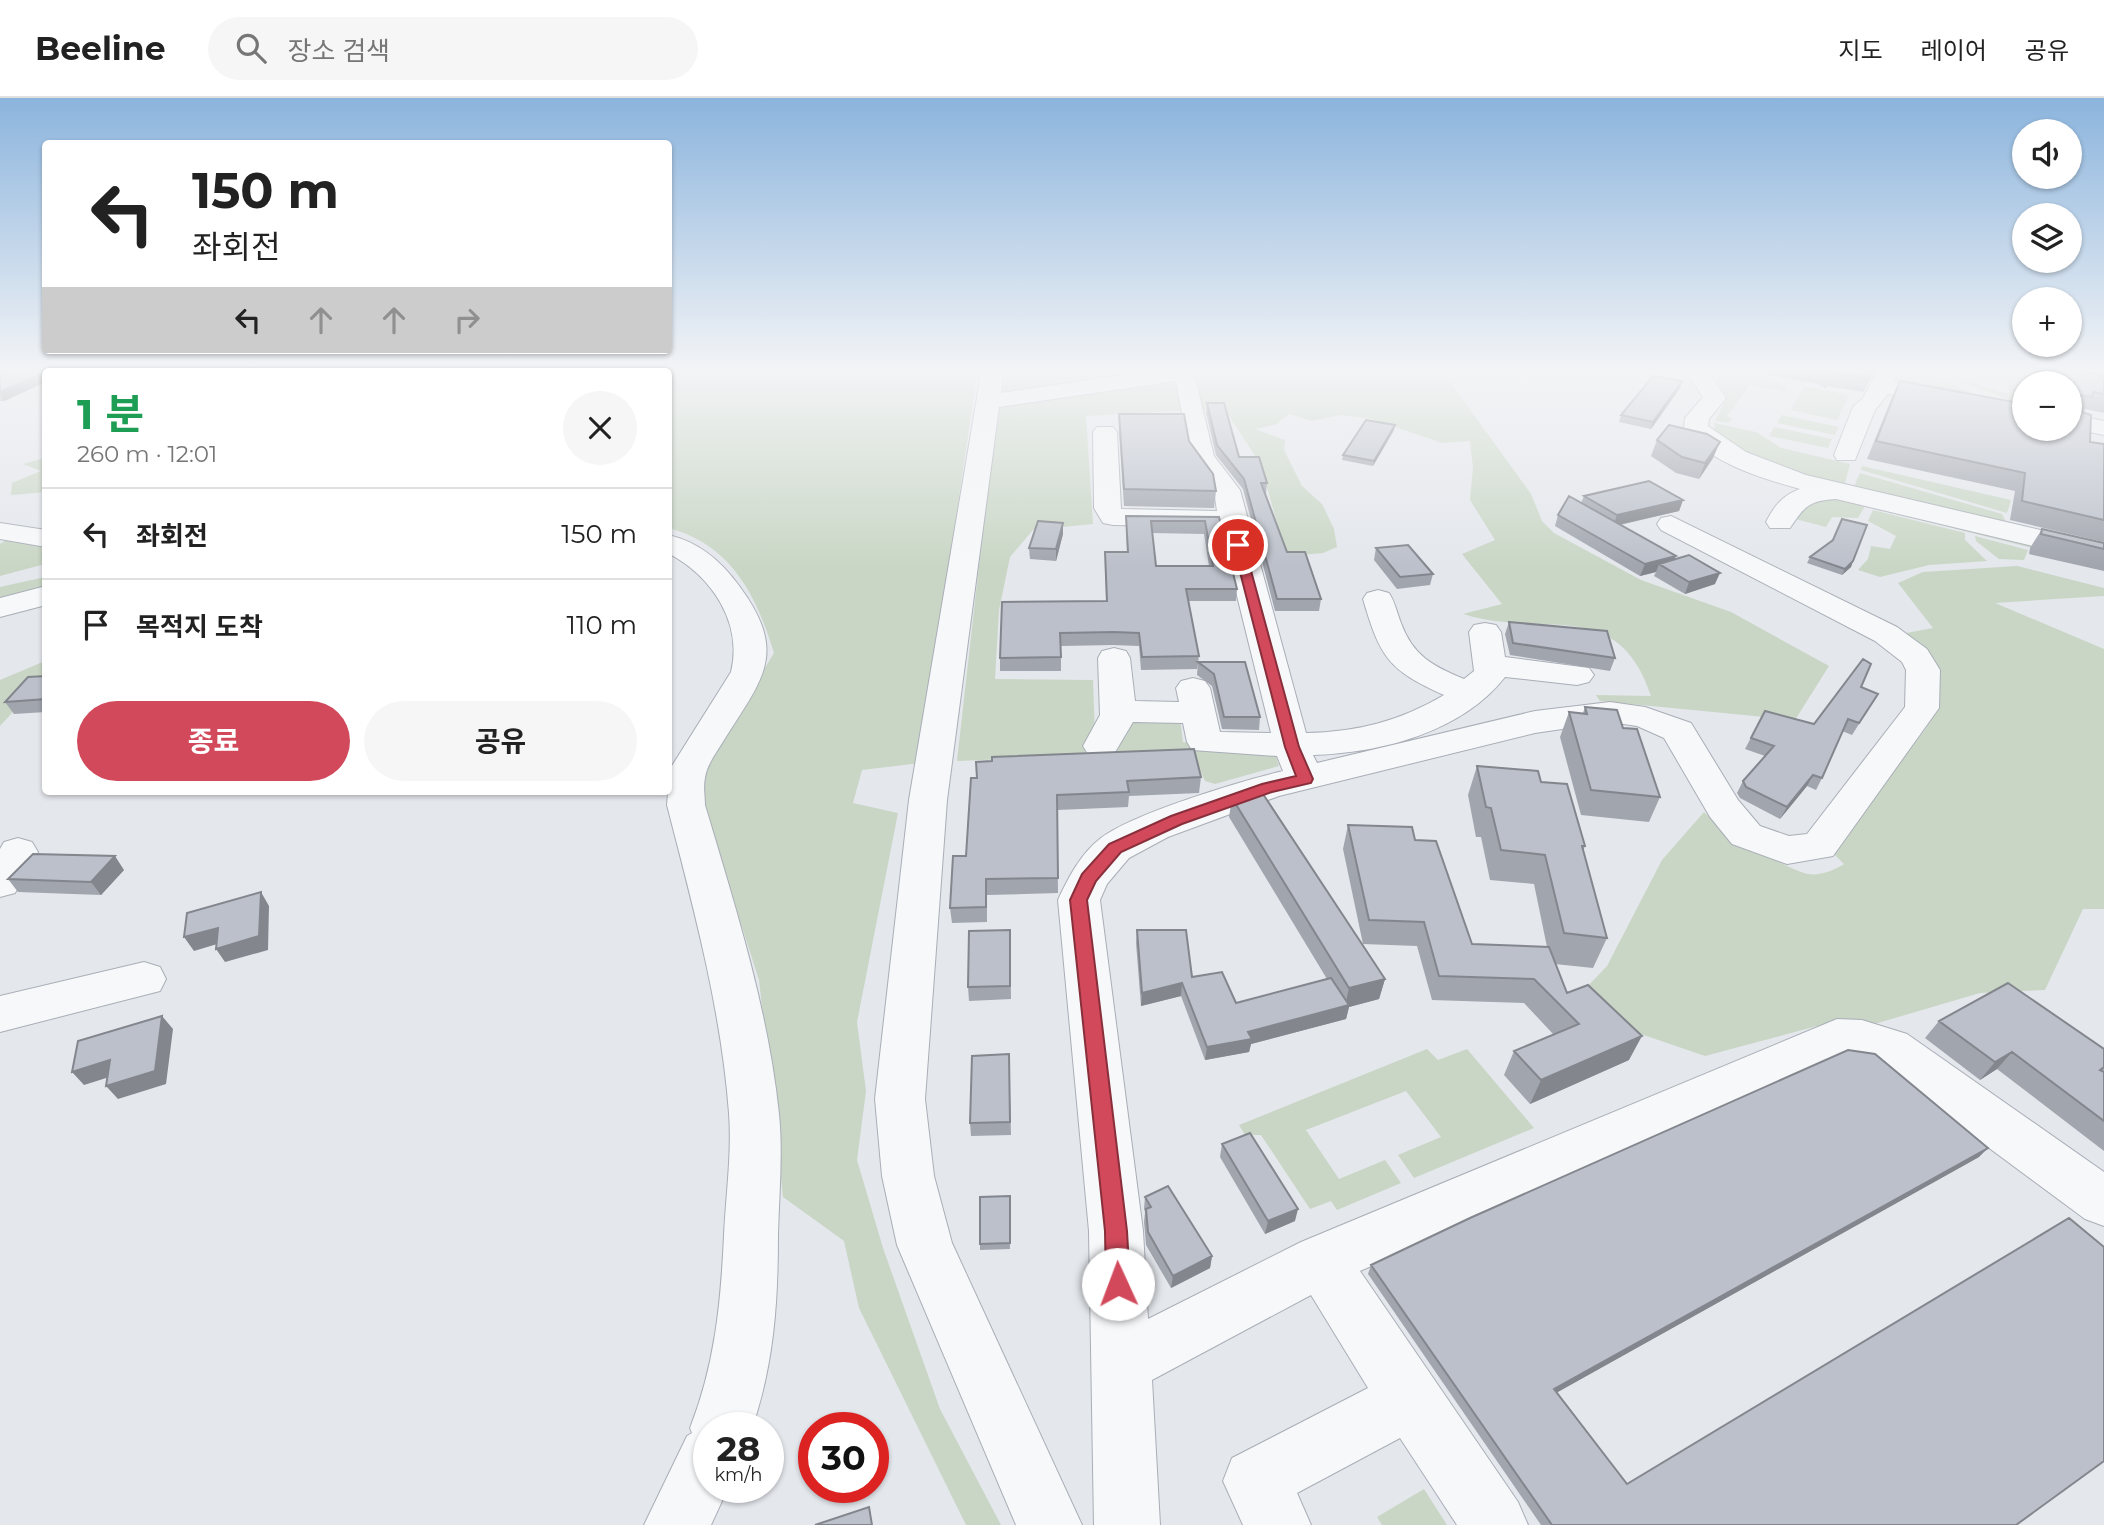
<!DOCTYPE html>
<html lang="ko">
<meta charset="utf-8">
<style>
:root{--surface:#fff;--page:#f6f6f6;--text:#222;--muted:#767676;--line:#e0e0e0;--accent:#d1495b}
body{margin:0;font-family:Montserrat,"Noto Sans KR",sans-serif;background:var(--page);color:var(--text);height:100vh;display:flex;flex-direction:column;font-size:26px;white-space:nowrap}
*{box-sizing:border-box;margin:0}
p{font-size:23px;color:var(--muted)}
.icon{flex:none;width:38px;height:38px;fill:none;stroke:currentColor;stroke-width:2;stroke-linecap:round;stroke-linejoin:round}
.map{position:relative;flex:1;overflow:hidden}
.sheet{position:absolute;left:42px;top:270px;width:630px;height:427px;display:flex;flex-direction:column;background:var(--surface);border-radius:7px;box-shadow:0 2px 5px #0004}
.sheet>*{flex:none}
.guide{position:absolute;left:42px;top:42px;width:630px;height:214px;border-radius:7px;box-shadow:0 2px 5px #0004;background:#fff;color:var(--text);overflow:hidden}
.buttons{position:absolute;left:2012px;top:21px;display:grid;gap:14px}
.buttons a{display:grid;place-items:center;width:70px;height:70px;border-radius:50%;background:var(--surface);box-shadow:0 2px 5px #0004;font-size:35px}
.speed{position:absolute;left:693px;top:1314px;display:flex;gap:14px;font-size:35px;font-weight:700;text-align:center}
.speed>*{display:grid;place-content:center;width:91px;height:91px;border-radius:50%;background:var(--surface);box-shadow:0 2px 5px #0004;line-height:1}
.speed small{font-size:18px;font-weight:400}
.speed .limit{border:10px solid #d22;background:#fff;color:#111}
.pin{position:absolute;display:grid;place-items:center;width:60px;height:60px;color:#fff;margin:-30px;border:4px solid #fff;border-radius:50%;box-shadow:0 2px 7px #0007}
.me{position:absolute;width:77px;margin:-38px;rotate:358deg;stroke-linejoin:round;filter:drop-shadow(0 0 5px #0008)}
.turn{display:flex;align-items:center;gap:24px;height:147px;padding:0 35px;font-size:32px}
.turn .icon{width:91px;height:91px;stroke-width:2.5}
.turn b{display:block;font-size:49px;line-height:60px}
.lanes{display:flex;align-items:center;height:66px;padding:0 35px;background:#0003;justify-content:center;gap:35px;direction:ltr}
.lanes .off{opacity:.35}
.round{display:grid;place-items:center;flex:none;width:74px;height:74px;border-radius:37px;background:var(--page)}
.head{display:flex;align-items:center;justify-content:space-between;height:119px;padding:0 35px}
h1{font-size:42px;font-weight:700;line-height:52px;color:#1e9e55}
.action{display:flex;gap:14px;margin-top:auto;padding:14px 35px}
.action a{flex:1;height:80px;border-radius:42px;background:var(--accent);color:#fff;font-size:28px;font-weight:700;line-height:80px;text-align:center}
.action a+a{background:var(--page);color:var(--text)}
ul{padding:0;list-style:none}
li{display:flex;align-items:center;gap:21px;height:91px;padding:0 35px;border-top:2px solid var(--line)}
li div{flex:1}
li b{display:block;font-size:26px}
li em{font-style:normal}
header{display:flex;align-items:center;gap:42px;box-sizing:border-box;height:98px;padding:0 35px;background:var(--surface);border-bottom:2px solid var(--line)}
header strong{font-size:33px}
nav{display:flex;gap:38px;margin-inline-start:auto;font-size:24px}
.search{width:490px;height:63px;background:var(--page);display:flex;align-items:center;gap:18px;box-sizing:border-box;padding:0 24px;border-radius:38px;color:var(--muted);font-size:26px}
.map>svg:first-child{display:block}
.green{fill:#c9d6c5}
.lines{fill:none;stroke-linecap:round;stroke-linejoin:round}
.minor-casing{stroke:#a9aeb7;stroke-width:2}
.minor{fill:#f7f8fa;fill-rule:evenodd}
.wall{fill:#a1a5ae;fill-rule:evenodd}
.shaded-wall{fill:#83868d}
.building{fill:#bbc0ca;stroke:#83868d;stroke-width:2;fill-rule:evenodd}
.route{fill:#d1495b;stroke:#882f3b;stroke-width:2}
</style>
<header>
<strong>Beeline</strong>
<div class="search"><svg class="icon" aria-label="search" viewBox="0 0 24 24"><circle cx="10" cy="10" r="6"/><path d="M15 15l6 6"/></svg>장소 검색</div>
<nav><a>지도</a><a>레이어</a><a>공유</a></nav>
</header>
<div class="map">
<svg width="2104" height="1427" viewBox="0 0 2104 1427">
<rect width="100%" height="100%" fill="#e4e7ec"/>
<!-- green -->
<path class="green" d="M561 270H978L920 665 862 672 853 705 898 715 857 924 866 993 857 1062 883 1150 940 1311 1001 1427H966L859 1210 844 1143 783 1099 759 882 742 829 702 727 699 679 774 555C756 496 731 447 669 430L668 273H560Z
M1064 270 1154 273 1181 270 1000 299 1001 274 1029 281Z
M1440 270 1531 396 1542 423 1554 435 1641 482 1731 514 1829 568 1795 622 1600 603 1596 597 1651 598C1618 496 1541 541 1463 516L1502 506 1462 456 1495 442 1470 402 1473 370 1470 343 1442 345 1372 321 1341 317 1312 323 1289 316 1275 327 1255 331 1285 342 1284 352 1302 388 1322 406 1334 431 1337 449 1323 455 1286 458 1261 367 1226 313 1201 312 1191 271Z
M1924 270 2009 296 2008 276 2012 270H2031L2104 293 2070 285H2023L2020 304 2025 308Z
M1711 272 1778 284 1786 289 1785 294 1750 287 1727 318 1732 320 1729 325 1715 323 1727 300Z
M1906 274H1920L1983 299 1902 284Z
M1178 280 1188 312 1086 318 1093 426 1033 432 1010 459 999 512 995 581 1093 582 1095 641 1081 658 957 663 997 308Z
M1804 288 1849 297 1837 322 1791 312Z
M1782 317 1839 329 1835 337 1777 325Z
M1714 325 1756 334 1781 350 1850 366 1845 385C1808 387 1746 356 1715 335Z
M1774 329 1832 341 1828 350 1769 338Z
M45 360V394L11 397 12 385 41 373 23 366Z
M1862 368 2011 402 2007 415 1861 372Z
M1860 375 2002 416 2006 424 2104 446V451L1854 389Z
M1822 397 2104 458 2040 452 1865 408 1858 420 1832 419 1826 429 1792 420Z
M1873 412 1965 435V442L1987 463 1929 467 1880 479 1858 472 1868 461 1871 448 1890 451 1896 438 1868 423Z
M1975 438 2028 452 2024 462 1999 461 1976 443Z
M8 441 45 449V466L0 478V446Z
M2017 468 2104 490V498L1995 505 2104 551V811H2083L2045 892 1980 895 1871 927 1817 928 1705 958 1632 933 1584 892 1607 868 1662 762 1704 714C1719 729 1788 773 1808 776 1820 778 1835 772 1844 766L1832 754 1927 629 1935 599 1901 536 1933 530 1898 485 1923 474Z
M45 479V492L0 506V489Z
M45 563V587L33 592 0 628V582Z
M1180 620 1183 644 1223 651 1274 652 1279 668 1215 686 1205 683 1196 663 1107 656 1127 636 1133 622Z
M1427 951 1438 962 1467 951 1534 1030 1414 1080 1398 1057 1441 1039 1406 993 1306 1032 1339 1081 1385 1062 1401 1085 1337 1112 1331 1103 1310 1111 1261 1037H1245L1239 1027Z
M1424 1391 1447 1427H1382L1377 1419Z"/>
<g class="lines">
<defs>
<path id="minor" d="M537 270H559L558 273H536Z
M982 270H1004L1001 295 1171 270H1199L1194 276 1214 358 1240 392 1306 635C1357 634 1400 623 1444 597 1388 572 1380 559 1363 501L1367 495 1378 492 1389 495C1395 504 1397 515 1401 525 1413 558 1433 568 1464 581L1474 573 1469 534 1474 527 1485 525 1496 527 1501 534 1505 559 1589 570 1594 577 1589 584 1577 587 1505 579C1462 634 1381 655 1313 657L1317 665 1535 613 1610 604 1645 609 1691 625 1738 702 1760 728 1789 738 1807 736 1905 609 1906 572 1902 564 1875 543 1661 432 1657 426 1661 420 1671 418 1897 529 1927 551 1940 572 1939 610 1833 758 1787 766 1732 746 1710 719 1664 640 1637 628 1610 624 1535 635 1279 698 1168 739 1129 760 1107 786 1100 802 1143 1133 1148 1221 1301 1144 1837 921 1862 922 1907 936 2104 1074V1128L2085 1121 1873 964 1841 959 1360 1173 1518 1404 1528 1427H1457L1400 1340 1297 1395 1311 1427H1243L1223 1383 1232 1360 1368 1290 1311 1197 1152 1282 1160 1427H1094L1089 1133 1058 802C1068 780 1081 755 1101 740 1134 715 1241 683 1283 673L1277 658 1192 652 1187 644 1183 625 1133 624 1114 656 1101 659 1088 656 1083 648 1100 617 1098 560 1102 553 1114 550 1126 553 1130 560 1135 603 1179 604 1176 590 1181 583 1193 580 1205 583 1210 590 1220 634 1271 635 1220 429 1113 427 1103 425 1094 410 1093 334 1097 329H1113L1117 334 1121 411 1217 413 1214 392 1190 359 1176 283 999 309 947 702 925 1001 934 1078 952 1145 1082 1427H1016L897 1147 882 1078 875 1001 909 702Z
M1645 270H1667L1671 278 1668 283H1652Z
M1683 270H1705L1726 300 1709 321 1708 328 1746 354 1806 377 2104 447V465L1836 401C1808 403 1805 408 1790 430H1770L1766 424C1774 408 1783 397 1800 391 1761 380 1708 365 1684 330L1685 320 1703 299Z
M1879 270H1901L1894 284 2025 308V322L1888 296 1875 312 1855 362H1837L1834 357 1853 309 1863 300Z
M2070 316 2104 323V337L2070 330Z
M0 425 46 432V449L0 441Z
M668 437C700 444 722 464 740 489 789 556 762 581 724 642 717 654 707 666 705 680 703 689 705 698 705 707 735 808 768 910 779 1016 783 1056 779 1097 778 1137 778 1204 774 1266 752 1330H709V1390H728L711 1427H644L687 1338 692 1335 690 1330C715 1267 721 1204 724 1137 726 1096 732 1055 729 1015 721 910 693 808 667 707L670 671 731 574C743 525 712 478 668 455Z
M46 488V507L0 519V500Z
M18 740 32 744 38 754 15 795 0 799V751L4 744Z
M144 864 160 869 166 881 160 893 0 934V898Z"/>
</defs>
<!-- minor casing -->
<use href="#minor" class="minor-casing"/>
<!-- minor -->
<use href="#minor" class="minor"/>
</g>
<!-- wall -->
<path class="wall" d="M0 270H78L71 273H46V284L4 303H0Z
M1733 270H1876L1863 294 1827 288 1826 291 1818 286Z
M2034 270H2104V315L2085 311 2083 315 2090 344 2104 346V444L2010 422 2015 393 1867 361 1892 299 1900 283 2025 331 2070 285H2030L2031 275Z
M1682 283 1680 290 1651 331 1619 324 1621 317Z
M1207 305 1239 359 1267 385 1266 396H1265L1287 454 1321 501 1319 513H1275L1243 391 1216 357 1206 315Z
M1119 316 1189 343 1216 393 1214 410 1124 408 1119 332Z
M1394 332 1373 368 1342 362 1343 357Z
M1657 342 1713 360 1699 381 1676 375 1651 358Z
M1584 398 1683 402 1679 413 1620 427 1676 458 1674 462 1715 486 1685 496 1654 478 1656 474 1640 478 1555 428 1558 417 1581 405Z
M1126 418 1219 419 1237 491 1236 503H1188L1199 558 1197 571 1141 572 1139 548 1113 547 1061 548V573H1000V560L1106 503 1105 454H1127ZM1152 435 1204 436 1209 468H1156Z
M2042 431 2104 445V473L2029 456 2030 450Z
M1063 436 1056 463 1030 461 1029 450Z
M1376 450 1433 476 1430 487 1397 491 1374 462Z
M1810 459 1853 463 1851 469 1842 477 1807 465Z
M1509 524 1615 560 1610 573 1510 557 1505 536Z
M1198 564H1245L1260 619 1259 632 1222 631 1212 588 1197 577Z
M46 578V614L14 616 5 604Z
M1861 589 1878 596 1852 637 1842 633 1822 680 1816 692 1807 688 1780 721 1740 700 1737 695 1743 683 1765 658 1745 651 1765 613 1814 626Z
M1585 609 1660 699 1649 724 1581 717 1560 639 1569 614 1583 615Z
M1477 668 1541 684 1585 748 1583 753 1607 840 1593 870 1555 866 1567 895 1629 962 1530 1006 1504 977 1514 953 1554 937 1524 905 1432 902 1417 848 1363 846 1343 751 1348 727 1415 742 1472 846 1547 849 1534 786 1490 782 1481 739H1476L1468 697Z
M1201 679 1199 695 1129 698 1128 709 1057 712 1058 795 987 797V824L952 825 950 810 966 758 971 680Z
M1232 700 1385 881 1379 901 1349 909 1346 921 1251 946 1249 954 1205 962 1181 898 1141 908 1136 845 1137 832 1192 879 1236 905 1327 881 1229 719Z
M124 772 101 797 18 794 8 781Z
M1010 832 1011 901 969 903 968 889Z
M1939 923 2104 951V1053L1997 971 1980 982 1925 940Z
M1009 956 1011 1037 971 1038 970 1025Z
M1222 1046 1295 1123 1265 1136 1220 1059Z
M1979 1059 1557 1294 1627 1386 2016 1427H1541L1368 1176 1371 1167Z
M1010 1098V1151L980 1152V1146Z
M1145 1099 1212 1158 1210 1170 1171 1190 1146 1147 1144 1124 1145 1114 1144 1111Z"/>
<!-- shaded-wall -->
<path class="shaded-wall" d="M54 270H78L71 273H47Z
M46 273V284L4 303 0 295V294Z
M1682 283 1680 290 1651 331 1653 324Z
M1395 327 1394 332 1373 368 1374 363Z
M1720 344 1713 360 1699 381 1705 365Z
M1683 402 1679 413 1613 428 1617 417Z
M1063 425V436L1056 463V451Z
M1676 458 1671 469 1659 466 1656 474 1640 478 1645 466Z
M1853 463 1851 469 1842 477 1845 471Z
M1720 475 1715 486 1685 496 1689 484Z
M1813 677 1807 688 1780 721 1787 709Z
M115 758 124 772 101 797 91 784Z
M261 794 269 808 268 852 225 864 216 851Z
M218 830 227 843 194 853 184 839Z
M1385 881 1379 901 1349 909 1346 921 1251 946 1249 954 1205 962 1207 949 1248 934 1345 908 1349 890Z
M1182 885 1181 898 1141 908 1142 895Z
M162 918 173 931 166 986 118 1001 106 988Z
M1642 938 1629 962 1530 1006 1541 982Z
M2012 954 1997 971 1980 982 1995 964Z
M110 962 122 975 84 987 72 974Z
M1988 1050 1979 1059 1549 1299 1554 1291Z
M1298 1111 1295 1123 1265 1136 1268 1123Z
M1212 1158 1210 1170 1171 1190 1173 1178Z"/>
<!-- building -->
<path class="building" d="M0 270H54L0 294Z
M1810 270H1875L1869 281 1833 274 1832 277 1823 272Z
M2039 270H2075L2104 279V296L2093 294 2092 299 2078 297V313L2091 317 2090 344 2104 346V422L2022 403 2025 375 1876 343 1900 283 2025 306V331H2070V285H2038Z
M1653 278 1682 283 1653 324 1621 317Z
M1207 305H1224L1239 359H1259L1267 385H1261L1287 454H1305L1321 501H1277L1244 381 1217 347Z
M1119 316H1184L1189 343 1213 376 1216 393 1124 391Z
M1366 322 1395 327 1374 363 1343 357Z
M1669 327 1707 336 1720 344 1705 365 1682 359 1657 342Z
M1649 383 1683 402 1617 417 1584 398Z
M1569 398 1676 458 1645 466 1558 417Z
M1126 418 1219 419 1237 491H1186L1199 558 1142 559 1139 535 1114 534 1060 535 1061 559 1000 560 1002 504 1107 503 1105 454H1128ZM1151 423H1205L1213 468H1156Z
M1842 421 1867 427 1853 463 1845 471 1810 459 1833 442Z
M1038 423 1063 425 1056 451 1029 450Z
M2042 431 2104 445V451L2041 436Z
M1408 447 1433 476 1400 479 1376 450Z
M1689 457 1720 475 1689 484 1659 466Z
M1509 524 1607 533 1615 560 1513 545Z
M1863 561 1871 566 1861 589 1878 596 1859 625 1848 621 1822 680 1813 677 1787 709 1746 689 1743 683 1774 648 1751 640 1765 613 1814 626Z
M1198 564H1245L1260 619H1224L1214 576Z
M46 578V601L5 604 28 579Z
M1585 609 1617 612 1623 630 1637 631 1660 699 1591 692 1569 614 1587 616Z
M1194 651 1201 679 1127 683 1129 694 1057 697 1058 780 986 781V809L950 810 953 758H966L971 680H977L976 664 992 663V659Z
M1477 668 1538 673 1541 684 1567 686 1585 748H1582L1607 840 1564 835 1545 757 1501 752 1491 710 1486 709Z
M1261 693 1385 881 1349 890 1232 700Z
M1348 727 1412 729 1415 742 1436 743 1472 846 1549 849 1567 895 1588 887 1642 938 1541 982 1514 953 1579 926 1534 881 1439 878 1424 824 1369 822Z
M33 756 115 758 91 784 8 781Z
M261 794 259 838 216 851 218 830 184 839 187 815Z
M1010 832V888L968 889 969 833Z
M1137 832H1186L1192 879 1222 874 1236 905 1331 880 1349 907 1248 934 1252 941 1207 949 1182 885 1142 895Z
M2008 885 2104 951V969L2100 972 2104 974V1023L2012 954 1995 964 1939 923Z
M162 918 155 973 106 988 110 962 72 974 78 943Z
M1848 952 1875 956 1988 1050 1554 1291 1627 1386 2069 1120 2104 1149V1363L2016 1427H1552L1371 1167 1470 1120Z
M1009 956 1010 1024 970 1025 972 958Z
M1250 1035 1298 1111 1268 1123 1222 1046Z
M1168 1088 1212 1158 1173 1178 1148 1134 1146 1111 1151 1109 1145 1099Z
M1010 1098V1145L980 1146V1099Z
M869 1409 872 1427H815Z"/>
<!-- sky -->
<linearGradient id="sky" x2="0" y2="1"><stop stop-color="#8bb4dd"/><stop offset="0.58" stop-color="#f3f4f6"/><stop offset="1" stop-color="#f3f4f6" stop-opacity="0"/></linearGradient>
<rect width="2104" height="469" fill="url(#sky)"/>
<!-- route -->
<path class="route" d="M1238 443 1244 447 1299 649 1313 681 1311 685 1272 694 1182 726 1121 754 1096 783 1087 802 1127 1133 1130 1186 1126 1194 1118 1197 1110 1194 1106 1186 1105 1133 1070 802 1082 776 1109 746 1171 718 1262 686 1296 678 1285 649 1233 447Z"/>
</svg>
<div class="buttons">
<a><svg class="icon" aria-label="sound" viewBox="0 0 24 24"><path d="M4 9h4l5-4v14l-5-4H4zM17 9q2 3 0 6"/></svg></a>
<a><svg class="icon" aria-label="layers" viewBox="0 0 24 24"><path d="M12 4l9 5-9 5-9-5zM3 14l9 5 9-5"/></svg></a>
<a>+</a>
<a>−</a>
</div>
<div class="speed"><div>28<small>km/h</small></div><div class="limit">30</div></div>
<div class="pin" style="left:1238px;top:447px;background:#d93025"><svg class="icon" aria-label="arrive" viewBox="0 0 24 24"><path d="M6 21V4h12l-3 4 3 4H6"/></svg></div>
<svg class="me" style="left:1118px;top:1186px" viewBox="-20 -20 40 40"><circle r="19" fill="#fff"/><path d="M0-13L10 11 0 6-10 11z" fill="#d1495b"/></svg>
<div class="guide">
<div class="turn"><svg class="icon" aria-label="left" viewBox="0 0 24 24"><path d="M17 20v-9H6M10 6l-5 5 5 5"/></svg><div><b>150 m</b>좌회전</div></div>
<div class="lanes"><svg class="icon" aria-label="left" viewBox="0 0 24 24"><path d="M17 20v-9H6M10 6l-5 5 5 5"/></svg><svg class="icon off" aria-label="ahead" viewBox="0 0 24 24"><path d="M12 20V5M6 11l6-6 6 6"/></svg><svg class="icon off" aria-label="ahead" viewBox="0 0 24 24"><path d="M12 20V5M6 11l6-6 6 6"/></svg><svg class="icon off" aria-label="right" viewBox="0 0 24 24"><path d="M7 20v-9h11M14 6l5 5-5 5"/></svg></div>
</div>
<section class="sheet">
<div class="head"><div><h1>1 분</h1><p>260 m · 12:01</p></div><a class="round"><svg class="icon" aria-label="close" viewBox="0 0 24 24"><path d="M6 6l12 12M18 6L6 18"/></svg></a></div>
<ul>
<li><svg class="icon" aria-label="left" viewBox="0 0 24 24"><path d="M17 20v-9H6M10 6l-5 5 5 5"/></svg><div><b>좌회전</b></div><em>150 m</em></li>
<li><svg class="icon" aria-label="arrive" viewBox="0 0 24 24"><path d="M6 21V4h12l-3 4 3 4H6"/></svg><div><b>목적지 도착</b></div><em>110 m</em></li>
</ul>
<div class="action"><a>종료</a><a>공유</a></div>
</section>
</div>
